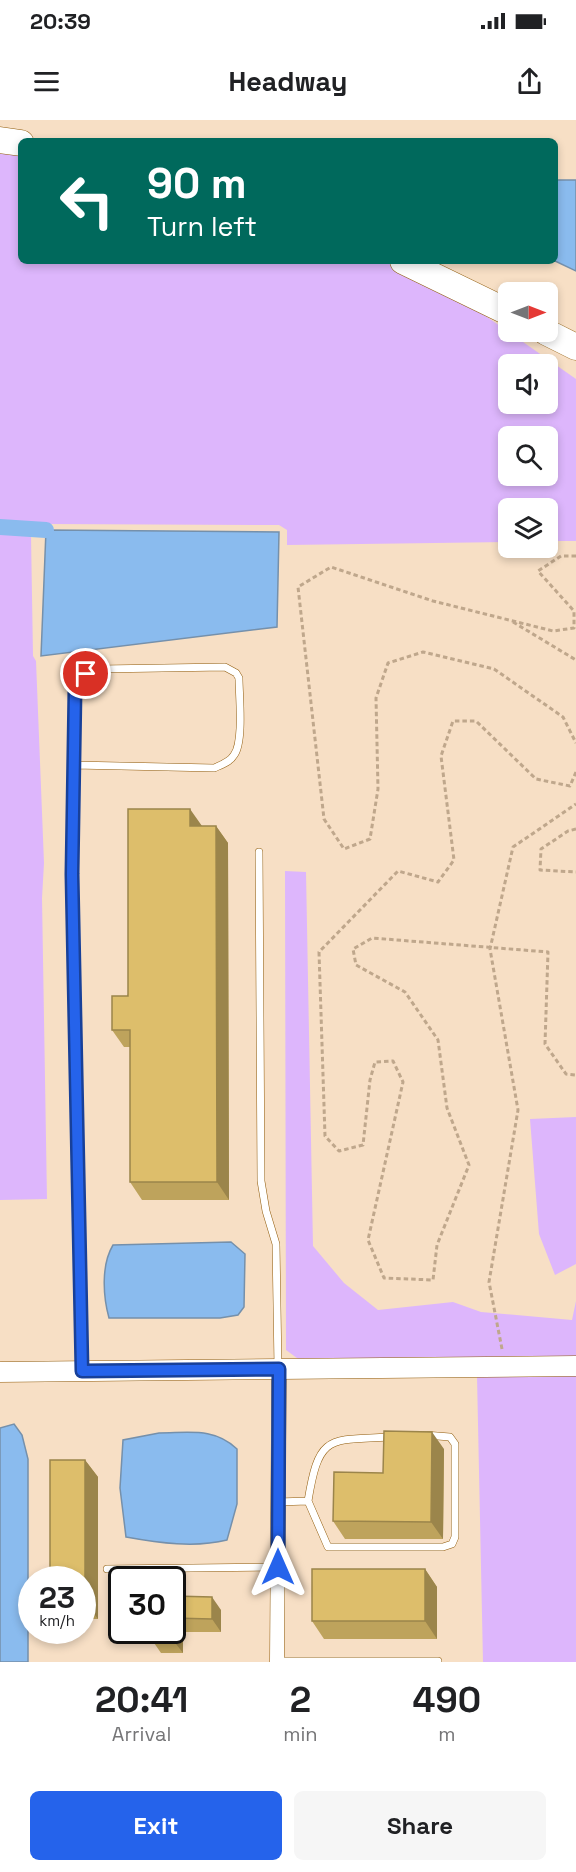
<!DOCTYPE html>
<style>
:root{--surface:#fff;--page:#f6f6f6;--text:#202124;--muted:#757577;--accent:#2563eb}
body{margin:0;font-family:"Space Grotesk",sans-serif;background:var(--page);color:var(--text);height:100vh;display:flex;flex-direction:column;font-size:22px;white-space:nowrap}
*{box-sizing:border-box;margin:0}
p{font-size:20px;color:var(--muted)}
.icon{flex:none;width:33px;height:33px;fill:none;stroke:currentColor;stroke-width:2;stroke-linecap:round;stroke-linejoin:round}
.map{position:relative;height:1542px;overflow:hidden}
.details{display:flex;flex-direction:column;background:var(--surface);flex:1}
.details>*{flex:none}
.hud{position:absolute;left:18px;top:18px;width:540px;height:126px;border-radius:9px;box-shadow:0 3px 9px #0003;background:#00695c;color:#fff;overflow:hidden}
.needle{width:39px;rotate:90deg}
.controls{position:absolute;left:498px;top:162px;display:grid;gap:12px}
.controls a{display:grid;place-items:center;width:60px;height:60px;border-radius:9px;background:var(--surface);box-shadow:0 3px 9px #0003;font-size:30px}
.speed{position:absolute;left:18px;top:1446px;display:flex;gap:12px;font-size:30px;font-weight:700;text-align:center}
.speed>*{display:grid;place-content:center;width:78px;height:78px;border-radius:50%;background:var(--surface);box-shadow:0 3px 9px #0003;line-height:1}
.speed small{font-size:15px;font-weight:400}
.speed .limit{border:3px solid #111;border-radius:9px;background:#fff;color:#111}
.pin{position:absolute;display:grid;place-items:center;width:51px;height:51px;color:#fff;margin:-26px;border:3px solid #fff;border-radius:50%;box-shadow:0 2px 6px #0007}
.me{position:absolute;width:66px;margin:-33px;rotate:0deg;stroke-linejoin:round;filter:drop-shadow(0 0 4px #0008)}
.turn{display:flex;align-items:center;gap:21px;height:126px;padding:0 30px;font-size:27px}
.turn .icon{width:78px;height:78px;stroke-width:2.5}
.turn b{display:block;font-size:42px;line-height:51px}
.eta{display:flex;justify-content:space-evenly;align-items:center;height:102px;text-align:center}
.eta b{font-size:36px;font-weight:700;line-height:42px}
.button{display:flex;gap:12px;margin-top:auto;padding:12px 30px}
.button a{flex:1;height:69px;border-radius:9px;background:var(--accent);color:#fff;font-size:24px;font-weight:700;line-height:69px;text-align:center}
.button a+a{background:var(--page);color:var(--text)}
.status{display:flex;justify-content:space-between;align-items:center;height:42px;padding:0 30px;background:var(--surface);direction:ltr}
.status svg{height:16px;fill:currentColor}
header{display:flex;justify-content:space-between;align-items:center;height:78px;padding:0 30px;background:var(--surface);font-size:27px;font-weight:700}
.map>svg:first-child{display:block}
.green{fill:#ddb6fc;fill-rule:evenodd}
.water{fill:#8abbee;stroke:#7590ab;stroke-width:1.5}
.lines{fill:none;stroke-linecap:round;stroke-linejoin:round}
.canal{stroke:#8abbee;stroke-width:16}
.service-casing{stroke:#915c0c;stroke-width:8}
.minor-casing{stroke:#915c0c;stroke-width:15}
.secondary-casing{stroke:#915c0c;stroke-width:21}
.motorway-casing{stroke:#915c0c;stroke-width:27}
.path{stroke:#bfa78c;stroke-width:3;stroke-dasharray:4.5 3;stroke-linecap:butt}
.service{stroke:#fff;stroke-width:7}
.minor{stroke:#fff;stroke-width:14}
.secondary{stroke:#fff;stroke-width:20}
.motorway{stroke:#fff;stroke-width:26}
.wall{fill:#bea35c}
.shaded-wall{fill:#9b854b}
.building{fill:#ddbe6b;stroke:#9b854b;stroke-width:1.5}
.route-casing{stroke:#184099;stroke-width:15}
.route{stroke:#2563eb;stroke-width:10}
</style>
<div class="status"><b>20:39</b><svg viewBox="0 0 49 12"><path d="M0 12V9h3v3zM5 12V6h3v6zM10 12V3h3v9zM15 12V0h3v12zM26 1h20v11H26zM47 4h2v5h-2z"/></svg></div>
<header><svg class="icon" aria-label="menu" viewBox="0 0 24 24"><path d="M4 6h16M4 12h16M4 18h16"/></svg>Headway<svg class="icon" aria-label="share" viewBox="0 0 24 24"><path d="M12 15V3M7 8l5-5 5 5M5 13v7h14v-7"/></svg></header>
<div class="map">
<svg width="576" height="1542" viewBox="0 0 576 1542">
<rect width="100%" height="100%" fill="#f7dfc5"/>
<!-- green -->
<path class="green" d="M0 28 21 31V141H383L447 169 576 259V421H548V388H508V422L287 425V410L279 405 46 404 40 406 38 415H31L33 536 36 541 44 743 42 778 47 1079 0 1080ZM508 244H548V284H508ZM508 316H548V356H508Z
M285 751 306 752 313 1126 344 1163 378 1190 453 1182 481 1192 572 1200 576 1181V1239L301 1241 286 1230Z
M576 997V1144L555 1155 539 1114 530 999Z
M576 1254V1542H483L477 1256Z"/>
<!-- water -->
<path class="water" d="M555 60H576V151L555 141Z
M46 410 279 412 277 507 41 536Z
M231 1122 245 1134 244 1187 238 1195 220 1198H109C103 1176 101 1145 113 1125Z
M14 1304 22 1315 28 1339V1542H0V1308Z
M159 1313C189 1313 214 1307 237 1329V1384L227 1420C195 1428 159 1423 126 1417L120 1368 123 1320Z"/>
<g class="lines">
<!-- canal -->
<path class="canal" d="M0 407 46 410"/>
<defs>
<path id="service" d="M74 645 214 648C221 645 230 642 234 635 244 622 239 575 239 558L236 553 225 547 101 549 78 560 75 569 72 754 82 1249
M259 732 261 1061 266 1091 276 1124 278 1247
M308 1381C319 1314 328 1320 390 1317
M278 1382 308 1381 328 1427H443L452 1424 455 1417V1324L450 1317 425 1315
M107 1449 278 1447
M278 1541H438"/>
<path id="minor" d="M277 1542 279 1249"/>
<path id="secondary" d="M0 1252 576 1246"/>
<path id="motorway" d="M0 20 21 23
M403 141 508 192
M546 212 576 227"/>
</defs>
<!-- service casing -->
<use href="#service" class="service-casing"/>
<!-- minor casing -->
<use href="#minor" class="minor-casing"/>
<!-- secondary casing -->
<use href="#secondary" class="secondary-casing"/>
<!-- motorway casing -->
<use href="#motorway" class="motorway-casing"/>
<!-- path -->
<path class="path" d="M576 436H561L538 451 574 491V508L553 511 433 481 331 447 298 467 324 699 344 729 370 719 378 669 376 578 388 543 423 532 494 549 563 597 576 623
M513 502 576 540
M576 652 570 666 536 659 476 601H453L441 636 454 740 438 762 398 751 319 832 325 1016 339 1031 363 1025 370 960 375 942 393 941 403 962 368 1120 384 1158 433 1160 437 1125 469 1045 447 988 438 920 405 872 356 845 353 829 372 818 548 832 545 924 566 954 576 955
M576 709 568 711 541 729 540 750 576 752
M502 1229 489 1162 518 990 490 829 513 727 576 684"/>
<!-- service -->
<use href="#service" class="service"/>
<!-- minor -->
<use href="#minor" class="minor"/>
<!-- secondary -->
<use href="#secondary" class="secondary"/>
<!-- motorway -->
<use href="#motorway" class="motorway"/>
</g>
<!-- wall -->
<path class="wall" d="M202 706H216L228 723 229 1080H142L130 1062V927H124L112 910Z
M444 1329 443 1419H345L333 1401 383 1353Z
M85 1340 98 1357V1499H82Z
M425 1449 437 1467V1519H324L312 1501Z
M173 1468 179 1477 221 1490V1512H183V1533H161L152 1520V1513H122L112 1499 122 1477V1510H172Z"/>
<!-- shaded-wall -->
<path class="shaded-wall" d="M190 689 202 706H190Z
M216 706 228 723 229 1080 217 1062Z
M432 1312 444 1329 443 1419 431 1402Z
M85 1340 98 1357V1499L85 1482Z
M425 1449 437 1467V1519L425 1501Z
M173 1468 183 1482 173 1476Z
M212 1477 221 1490V1512L212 1499Z
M173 1498 183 1512V1533L173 1520Z"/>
<!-- building -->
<path class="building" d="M128 689H190V706H216L217 1062H130V910H112V876H128Z
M384 1311 432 1312 431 1402 333 1401 334 1352 383 1353Z
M50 1340H85V1482H82V1460H50Z
M312 1449H425V1501H312Z
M172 1468H173V1476L212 1477V1499L173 1498V1520H152V1510H172Z
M113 1477H122V1499H112Z"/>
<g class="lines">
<defs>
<path id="route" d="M86 554 78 560 75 569 72 754 82 1251 279 1249 278 1447"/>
</defs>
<!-- route casing -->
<use href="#route" class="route-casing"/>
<!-- route -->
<use href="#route" class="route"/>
</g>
</svg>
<div class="controls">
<a><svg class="needle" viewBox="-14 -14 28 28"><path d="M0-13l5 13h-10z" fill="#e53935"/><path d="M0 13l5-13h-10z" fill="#757577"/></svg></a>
<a><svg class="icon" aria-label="sound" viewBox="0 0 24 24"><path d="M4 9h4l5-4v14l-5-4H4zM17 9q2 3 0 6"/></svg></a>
<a><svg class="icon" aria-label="search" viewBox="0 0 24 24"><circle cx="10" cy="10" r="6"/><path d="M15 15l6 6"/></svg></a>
<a><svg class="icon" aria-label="layers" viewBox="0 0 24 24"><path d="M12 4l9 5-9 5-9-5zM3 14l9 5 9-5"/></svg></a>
</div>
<div class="speed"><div>23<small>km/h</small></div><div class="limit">30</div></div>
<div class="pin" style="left:86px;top:554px;background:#d93025"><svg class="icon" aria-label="arrive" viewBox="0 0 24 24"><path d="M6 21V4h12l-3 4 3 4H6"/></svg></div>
<svg class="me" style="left:278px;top:1447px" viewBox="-20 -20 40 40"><path d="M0-17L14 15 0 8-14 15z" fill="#2563eb" stroke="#fff" stroke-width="4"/></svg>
<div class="hud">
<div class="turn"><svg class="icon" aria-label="left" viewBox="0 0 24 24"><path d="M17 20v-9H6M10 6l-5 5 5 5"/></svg><div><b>90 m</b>Turn left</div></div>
</div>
</div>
<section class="details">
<div class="eta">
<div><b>20:41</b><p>Arrival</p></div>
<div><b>2</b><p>min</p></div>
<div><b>490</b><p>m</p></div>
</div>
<div class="button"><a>Exit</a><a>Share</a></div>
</section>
